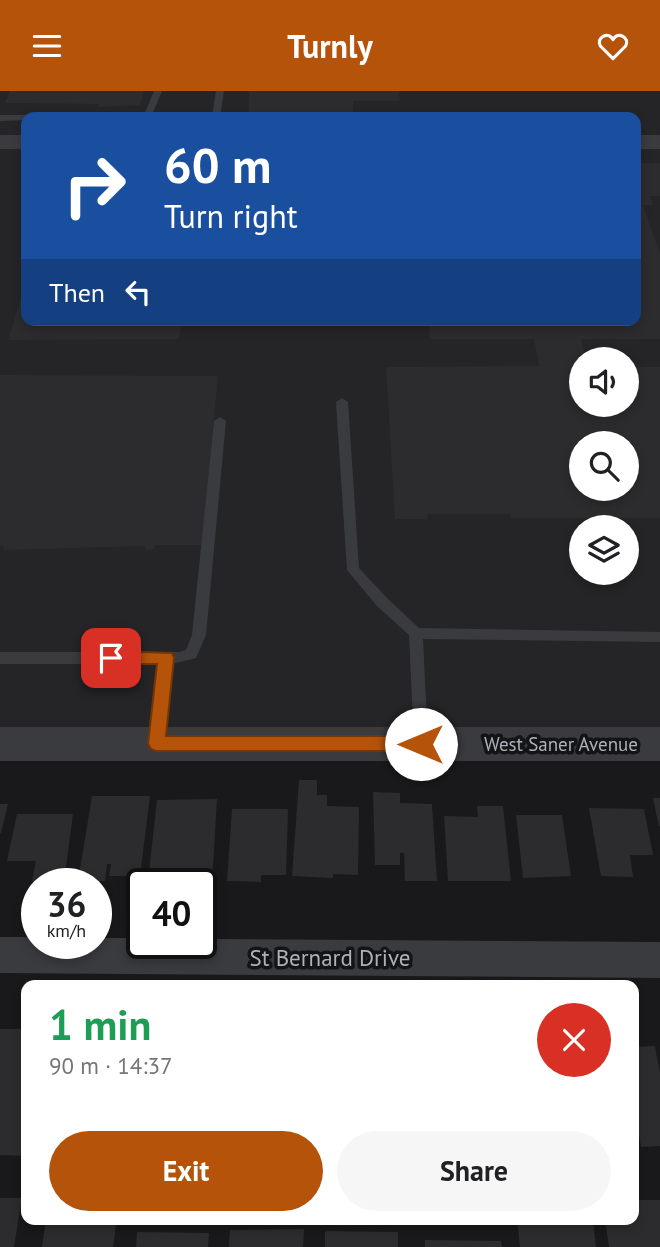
<!DOCTYPE html>
<meta charset="utf-8">
<style>
:root{--surface:#fff;--page:#f6f6f6;--text:#202124;--muted:#757577;--accent:#b45309}
body{margin:0;font-family:"PT Sans",sans-serif;background:var(--page);color:var(--text);height:100vh;display:flex;flex-direction:column;font-size:26px;white-space:nowrap}
*{box-sizing:border-box;margin:0}
p{font-size:23px;color:var(--muted)}
.icon{flex:none;width:38px;height:38px;fill:none;stroke:currentColor;stroke-width:2;stroke-linecap:round;stroke-linejoin:round}
.map{position:relative;flex:1;overflow:hidden}
.details{position:absolute;left:21px;top:889px;width:618px;height:245px;display:flex;flex-direction:column;background:var(--surface);border-radius:14px;box-shadow:0 4px 10px #0003}
.details>*{flex:none}
.top-card{position:absolute;left:21px;top:21px;width:620px;height:214px;border-radius:14px;box-shadow:0 4px 10px #0003;background:#1a4fa0;color:#fff;overflow:hidden}
.tools{position:absolute;left:569px;top:256px;display:grid;gap:14px}
.tools a{display:grid;place-items:center;width:70px;height:70px;border-radius:50%;background:var(--surface);box-shadow:0 4px 10px #0003;font-size:35px}
.speed{position:absolute;left:21px;top:777px;display:flex;gap:14px;font-size:35px;font-weight:700;text-align:center}
.speed>*{display:grid;place-content:center;width:91px;height:91px;border-radius:50%;background:var(--surface);box-shadow:0 4px 10px #0003;line-height:1}
.speed small{font-size:18px;font-weight:400}
.speed .limit{border:4px solid #111;border-radius:10px;background:#fff;color:#111}
.pin{position:absolute;display:grid;place-items:center;width:60px;height:60px;color:#fff;margin:-30px;border-radius:14px;box-shadow:0 4px 10px #0006}
.me{position:absolute;width:77px;margin:-38px;rotate:270deg;stroke-linejoin:round;filter:drop-shadow(0 0 5px #0008)}
.turn{display:flex;align-items:center;gap:24px;height:147px;padding:0 28px;font-size:32px}
.turn .icon{width:91px;height:91px;stroke-width:2.5}
.turn b{display:block;font-size:49px;line-height:60px}
.then{display:flex;align-items:center;height:66px;padding:0 28px;background:#0003;gap:14px;font-size:26px}
.round{display:grid;place-items:center;flex:none;width:74px;height:74px;border-radius:37px;background:var(--page)}
.head{display:flex;align-items:center;justify-content:space-between;height:119px;padding:0 28px}
h1{font-size:42px;font-weight:800;line-height:52px;color:#1e9e55}
.cta{display:flex;gap:14px;margin-top:auto;padding:14px 28px}
.cta a{flex:1;height:80px;border-radius:42px;background:var(--accent);color:#fff;font-size:28px;font-weight:800;line-height:80px;text-align:center}
.cta a+a{background:var(--page);color:var(--text)}
header{display:flex;justify-content:space-between;align-items:center;height:91px;padding:0 28px;background:var(--accent);color:#fff;font-size:32px;font-weight:800}
.map>svg:first-child{display:block}
.built{fill:#252528;fill-rule:evenodd}
.building{fill:#2c2c2e;fill-rule:evenodd}
.lines{fill:none;stroke-linecap:round;stroke-linejoin:round}
.service{fill:#3a3b3f;fill-rule:evenodd}
.minor{fill:#3a3b3f;fill-rule:evenodd}
.tertiary{fill:#3a3b3f;fill-rule:evenodd}
.route{fill:#b45309;stroke:#753606;stroke-width:2}
.labels{text-anchor:middle;dominant-baseline:central;stroke-width:7;stroke-linejoin:round;paint-order:stroke}
.street-label{font-size:19px;fill:#adb1b9;stroke:#141416}
.near-street-label{font-size:23px;fill:#adb1b9;stroke:#141416}
</style>
<header><svg class="icon" aria-label="menu" viewBox="0 0 24 24"><path d="M4 6h16M4 12h16M4 18h16"/></svg>Turnly<svg class="icon" aria-label="heart" viewBox="0 0 24 24"><path d="M12 20l-8-8c-3-5 5-10 8-4 3-6 11-1 8 4z"/></svg></header>
<div class="map">
<svg width="660" height="1156" viewBox="0 0 660 1156">
<rect width="100%" height="100%" fill="#19191b"/>
<!-- built -->
<path class="built" d="M0 0H660V639L0 636ZM26 26H635V229H26ZM581 268H626V313H581ZM581 352H626V397H581ZM581 436H626V481H581Z"/>
<!-- building -->
<path class="building" d="M10 0H144L140 14 98 16 99 13 5 12Z
M249 0H399L400 10H353V23H249Z
M635 72H660V105H650L653 114H643L660 162V248H581L586 268H581V313H626V276H660V427H511V423H427L428 428H395L386 276 539 275 534 248H430L429 233H443V229H635ZM581 352H626V397H581Z
M26 190V229H182L179 248 8 249Z
M0 284 218 285 202 454H155L154 458 145 459V455L3 459 4 455H0Z
M299 689H317V704H327V715L359 716 358 784 333 783V787L292 785Z
M373 701 400 702V712L432 713 437 790H405L404 762H400V774H375Z
M92 705H150L140 785H109L111 773H107L105 790H78Z
M653 707H660V735L659 736Z
M217 708 212 791H175L176 781H149L157 709Z
M0 713H8L1 742H0Z
M477 715H503L511 790H448L444 725 478 726Z
M589 717 644 718 653 764H630L633 786 601 785Z
M232 718H288L286 784H261V791L227 790Z
M17 723H73L64 791 32 790 36 770H7Z
M516 724H562L571 785 523 787Z
M0 938H26V1065L0 1064Z
M655 955 660 982V1055L641 1056 638 1038H634V956Z
M0 1107H22L14 1156H0Z
M634 1109H660V1156H609L605 1129H634Z
M46 1129H117L113 1156H42Z
M517 1129 593 1130 596 1156H520Z
M304 1138 303 1156H229L230 1139Z
M325 1140 398 1141V1156H325Z
M137 1141 209 1142 208 1156H136Z
M425 1149 501 1150 502 1156H425Z"/>
<g class="lines">
<!-- service -->
<path class="service" d="M154 0H162L151 26H26V29L0 30V24H144Z
M216 0H224L220 26H212Z
M342 307 348 311 359 477 387 507 419 537 660 541V551L423 548 428 653 426 658 421 659 416 658 414 653 409 544 377 515 347 479 336 311Z
M220 326 226 330 206 544 196 567 172 573 163 653 161 658 156 659 151 658 149 653 158 573H0V561H179L186 559 192 544 214 330Z"/>
<!-- minor -->
<path class="minor" d="M0 846H37V852H96V847H142V852H201V848L660 851V887L0 882Z"/>
<!-- tertiary -->
<path class="tertiary" d="M0 44H26V58H0Z
M635 44H660V58H635Z
M0 636H660V670H0Z"/>
</g>
<!-- route -->
<path class="route" d="M111 560 172 562 174 567 166 645H421L427 647 429 653 427 658 421 660H156L151 658 148 653 157 573H111L103 567Z"/>
<g class="labels">
<!-- street labels -->
<g class="street-label">
<text x="561" y="653">West Saner Avenue</text>
</g>
<!-- near-street labels -->
<g class="near-street-label">
<text x="330" y="866">St Bernard Drive</text>
</g>
</g>
</svg>
<div class="tools">
<a><svg class="icon" aria-label="sound" viewBox="0 0 24 24"><path d="M4 9h4l5-4v14l-5-4H4zM17 9q2 3 0 6"/></svg></a>
<a><svg class="icon" aria-label="search" viewBox="0 0 24 24"><circle cx="10" cy="10" r="6"/><path d="M15 15l6 6"/></svg></a>
<a><svg class="icon" aria-label="layers" viewBox="0 0 24 24"><path d="M12 4l9 5-9 5-9-5zM3 14l9 5 9-5"/></svg></a>
</div>
<div class="speed"><div>36<small>km/h</small></div><div class="limit">40</div></div>
<div class="pin" style="left:111px;top:567px;background:#d93025"><svg class="icon" aria-label="arrive" viewBox="0 0 24 24"><path d="M6 21V4h12l-3 4 3 4H6"/></svg></div>
<svg class="me" style="left:421px;top:653px" viewBox="-20 -20 40 40"><circle r="19" fill="#fff"/><path d="M0-13L10 11 0 6-10 11z" fill="#b45309"/></svg>
<div class="top-card">
<div class="turn"><svg class="icon" aria-label="right" viewBox="0 0 24 24"><path d="M7 20v-9h11M14 6l5 5-5 5"/></svg><div><b>60 m</b>Turn right</div></div>
<div class="then">Then<svg class="icon" aria-label="left" viewBox="0 0 24 24"><path d="M17 20v-9H6M10 6l-5 5 5 5"/></svg></div>
</div>
<section class="details">
<div class="head"><div><h1>1 min</h1><p>90 m · 14:37</p></div><a class="round" style="background:#d93025;color:#fff"><svg class="icon" aria-label="close" viewBox="0 0 24 24"><path d="M6 6l12 12M18 6L6 18"/></svg></a></div>
<div class="cta"><a>Exit</a><a>Share</a></div>
</section>
</div>
